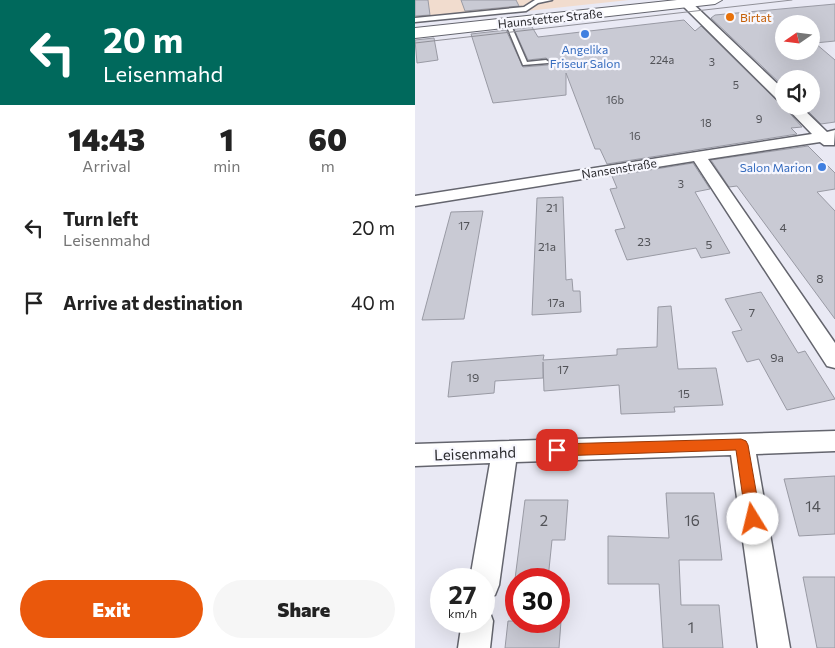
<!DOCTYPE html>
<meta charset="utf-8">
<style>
:root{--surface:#fff;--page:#f6f6f6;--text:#222;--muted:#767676;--accent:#ea580c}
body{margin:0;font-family:Commissioner,sans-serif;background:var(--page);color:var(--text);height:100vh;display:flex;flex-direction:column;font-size:19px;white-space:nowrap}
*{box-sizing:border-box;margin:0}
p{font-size:16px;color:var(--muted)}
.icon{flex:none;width:28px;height:28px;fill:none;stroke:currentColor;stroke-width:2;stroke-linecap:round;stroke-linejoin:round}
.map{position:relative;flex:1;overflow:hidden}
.side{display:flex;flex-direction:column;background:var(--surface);width:415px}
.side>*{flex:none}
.hud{background:#00695c;color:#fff;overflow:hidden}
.needle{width:32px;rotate:256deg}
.buttons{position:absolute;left:360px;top:15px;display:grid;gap:10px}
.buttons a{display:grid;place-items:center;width:45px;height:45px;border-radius:50%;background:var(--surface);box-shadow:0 5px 20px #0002;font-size:25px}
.speed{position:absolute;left:15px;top:568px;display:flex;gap:10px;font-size:25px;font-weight:700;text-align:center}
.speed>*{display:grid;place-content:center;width:65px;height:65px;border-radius:50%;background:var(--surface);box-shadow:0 5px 20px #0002;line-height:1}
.speed small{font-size:12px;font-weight:400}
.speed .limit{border:8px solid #d22;background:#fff;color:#111}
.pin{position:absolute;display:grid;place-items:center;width:42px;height:42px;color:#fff;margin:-21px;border-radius:10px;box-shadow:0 2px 8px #0006}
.me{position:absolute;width:55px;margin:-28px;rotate:351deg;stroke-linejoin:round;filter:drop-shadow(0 0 4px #0008)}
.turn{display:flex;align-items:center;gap:18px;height:105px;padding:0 20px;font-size:22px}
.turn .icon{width:65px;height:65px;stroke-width:2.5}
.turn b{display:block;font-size:35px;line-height:42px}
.eta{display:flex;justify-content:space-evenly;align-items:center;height:85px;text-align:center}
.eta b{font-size:30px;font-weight:800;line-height:35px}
.cta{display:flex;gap:10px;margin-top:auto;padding:10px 20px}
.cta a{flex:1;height:58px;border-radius:30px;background:var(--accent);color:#fff;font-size:20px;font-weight:800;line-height:58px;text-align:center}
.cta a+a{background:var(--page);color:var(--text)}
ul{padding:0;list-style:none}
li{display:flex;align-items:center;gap:15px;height:75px;padding:0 20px}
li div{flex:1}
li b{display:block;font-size:19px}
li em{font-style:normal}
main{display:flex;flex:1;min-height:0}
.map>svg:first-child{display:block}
.industrial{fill:#f1dcce}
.building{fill:#c9cad4;stroke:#999aa4;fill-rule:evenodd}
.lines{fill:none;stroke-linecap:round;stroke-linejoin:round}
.service-casing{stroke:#64656e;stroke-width:3}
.minor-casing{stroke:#64656e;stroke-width:3}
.secondary-casing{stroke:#64656e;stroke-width:2}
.service{fill:#fff;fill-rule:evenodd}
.minor{fill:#fff;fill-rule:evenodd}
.secondary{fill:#fff;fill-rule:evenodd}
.tram{stroke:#909098;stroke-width:1}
.route{fill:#ea580c;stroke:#983908}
.food-dot{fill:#e8710a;stroke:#f7f7fe;stroke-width:2}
.shop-dot{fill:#3f7fe0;stroke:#f7f7fe;stroke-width:2}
.labels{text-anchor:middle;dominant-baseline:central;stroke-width:4.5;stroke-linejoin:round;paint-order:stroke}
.far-number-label{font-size:11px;fill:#525358}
.far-food-label{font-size:12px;fill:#c56008;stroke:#f7f7fe;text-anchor:start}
.far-street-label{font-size:12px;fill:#2b2b2f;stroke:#f7f7fe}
.far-shop-label{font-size:12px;fill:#366cbe;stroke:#f7f7fe}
.number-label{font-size:12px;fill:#525358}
.street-label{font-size:15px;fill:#2b2b2f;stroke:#f7f7fe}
.near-number-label{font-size:15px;fill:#525358}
</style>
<main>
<section class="side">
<div class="hud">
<div class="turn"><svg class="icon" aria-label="left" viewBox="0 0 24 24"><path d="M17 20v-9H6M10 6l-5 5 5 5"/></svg><div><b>20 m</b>Leisenmahd</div></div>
</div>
<div class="eta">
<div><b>14:43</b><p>Arrival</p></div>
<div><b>1</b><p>min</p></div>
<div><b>60</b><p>m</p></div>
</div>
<ul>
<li><svg class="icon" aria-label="left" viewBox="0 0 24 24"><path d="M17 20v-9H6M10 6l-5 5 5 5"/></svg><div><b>Turn left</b><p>Leisenmahd</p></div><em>20 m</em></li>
<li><svg class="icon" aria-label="arrive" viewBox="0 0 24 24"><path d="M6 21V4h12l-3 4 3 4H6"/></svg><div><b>Arrive at destination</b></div><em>40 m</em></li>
</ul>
<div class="cta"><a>Exit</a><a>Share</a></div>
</section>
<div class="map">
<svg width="420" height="648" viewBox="0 0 420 648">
<rect width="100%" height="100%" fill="#e9e9f4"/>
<!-- industrial -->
<path class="industrial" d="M0 0H214L0 23Z"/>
<!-- building -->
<path class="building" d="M0 0H13L15 15 0 16Z
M46 0H101L104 6 50 11Z
M420 4V41L400 43 420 60V122L406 124 388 106H396V79H369V87L296 18 300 15ZM369 24H396V51H369Z
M269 20 280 31 286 26 363 102 369 104V107L387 127 376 128 382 134 192 164 185 149H180L151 73V95L78 103 56 34 91 30 108 67 133 65 136 62 131 58 113 60 99 29 117 27 123 37Z
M19 38 23 60 2 63 0 40Z
M393 146 420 173V189L402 192 420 211V319L322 186 314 187 296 160Z
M278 163 295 189 280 192 315 253 286 258 281 248 212 260 200 230 210 228 195 189 202 188 197 176Z
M148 197 151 280 157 279 158 291H165L166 312 117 315 122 198Z
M68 211 49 319 7 320 36 212Z
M346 292 383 353 390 351 420 399 372 410 344 359 332 362 317 332 327 330 310 299Z
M256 306 263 369 301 368 308 405 259 407 260 412 206 414 204 385 129 391 128 362V378L80 381 79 393 33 397 37 362 129 355 128 360 202 355V349L242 347 243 307Z
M420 476V534L384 536 369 479Z
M251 493H299L307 560H264L266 605H304L308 648H248L244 584H193V536L254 538Z
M110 500H153L150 540H137L133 579H100Z
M388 577H420V648H402Z
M93 621H146L144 648H90Z"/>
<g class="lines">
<defs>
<path id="service" d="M120 0H137L123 3 111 11 0 22V18L109 7Z
M90 22 95 23 112 62 131 60 134 62 133 63 108 65Z"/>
<path id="minor" d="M267 1H275L369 90V102L364 101 267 5Z
M370 106H385L412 132 420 130 419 145H409L405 142 293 159 420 343V368L412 366 279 161 0 206V196L397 134Z
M420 431V451L341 454 375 648H343L316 455 101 462 84 585 80 595 69 600V579H55L75 463 0 466V444Z
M69 608 74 610 78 621 75 648H43L47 621H69Z"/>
<path id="secondary" d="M262 0H307L300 4 0 38V28Z"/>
</defs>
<!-- service casing -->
<use href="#service" class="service-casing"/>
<!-- minor casing -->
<use href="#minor" class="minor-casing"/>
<!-- secondary casing -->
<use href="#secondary" class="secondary-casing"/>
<!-- service -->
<use href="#service" class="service"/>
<!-- minor -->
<use href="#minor" class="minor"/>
<!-- secondary -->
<use href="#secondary" class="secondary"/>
<!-- tram -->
<path class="tram" d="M0 43 377 0"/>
</g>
<!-- route -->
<path class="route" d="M326 439 331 441 333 445 346 519 343 523 338 525 333 523 331 519 321 450 142 456 138 454 136 450 138 446 142 444Z"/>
<!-- markers -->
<circle class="food-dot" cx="315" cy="17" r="5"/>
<g class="shop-dot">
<circle cx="170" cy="34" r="5"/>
<circle cx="407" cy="167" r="5"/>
</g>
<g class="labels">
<!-- far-number labels -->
<g class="far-number-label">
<text x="247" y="59">224a</text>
<text x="297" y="61">3</text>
<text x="321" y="84">5</text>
<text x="200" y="99">16b</text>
<text x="344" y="118">9</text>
<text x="291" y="122">18</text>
<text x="220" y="135">16</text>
<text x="266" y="183">3</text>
</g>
<!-- far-food labels -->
<g class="far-food-label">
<text x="325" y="17">Birtat</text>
</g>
<!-- far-street labels -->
<g class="far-street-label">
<text transform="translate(135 18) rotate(-6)">Haunstetter Straße</text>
<text transform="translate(204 168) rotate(-9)">Nansenstraße</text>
</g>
<!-- far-shop labels -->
<g class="far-shop-label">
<text x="170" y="49">Angelika<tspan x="170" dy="14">Friseur Salon</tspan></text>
<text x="397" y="167" text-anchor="end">Salon Marion</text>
</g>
<!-- number labels -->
<g class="number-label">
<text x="137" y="207">21</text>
<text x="49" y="225">17</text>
<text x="368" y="227">4</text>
<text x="229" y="241">23</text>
<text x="294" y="244">5</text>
<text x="132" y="246">21a</text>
<text x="405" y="278">8</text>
<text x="141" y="302">17a</text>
<text x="337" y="312">7</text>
<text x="362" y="357">9a</text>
<text x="148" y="369">17</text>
<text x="58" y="377">19</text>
<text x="269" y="393">15</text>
</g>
<!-- street labels -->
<g class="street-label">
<text transform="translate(60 453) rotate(-2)">Leisenmahd</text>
</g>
<!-- near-number labels -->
<g class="near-number-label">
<text x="398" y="506">14</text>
<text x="129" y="520">2</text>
<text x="277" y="520">16</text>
<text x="276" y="627">1</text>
</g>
</g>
</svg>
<div class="buttons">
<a><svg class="needle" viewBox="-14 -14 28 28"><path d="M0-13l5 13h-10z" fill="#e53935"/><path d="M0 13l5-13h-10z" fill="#767676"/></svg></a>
<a><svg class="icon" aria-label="sound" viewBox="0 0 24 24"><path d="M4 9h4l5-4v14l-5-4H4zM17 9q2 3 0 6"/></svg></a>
</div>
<div class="speed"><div>27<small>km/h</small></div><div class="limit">30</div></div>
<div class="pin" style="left:142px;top:450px;background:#d93025"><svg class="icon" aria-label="arrive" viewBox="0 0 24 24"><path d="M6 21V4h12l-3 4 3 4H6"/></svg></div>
<svg class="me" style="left:338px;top:519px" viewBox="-20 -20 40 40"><circle r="19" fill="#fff"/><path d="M0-13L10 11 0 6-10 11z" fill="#ea580c"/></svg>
</div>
</main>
